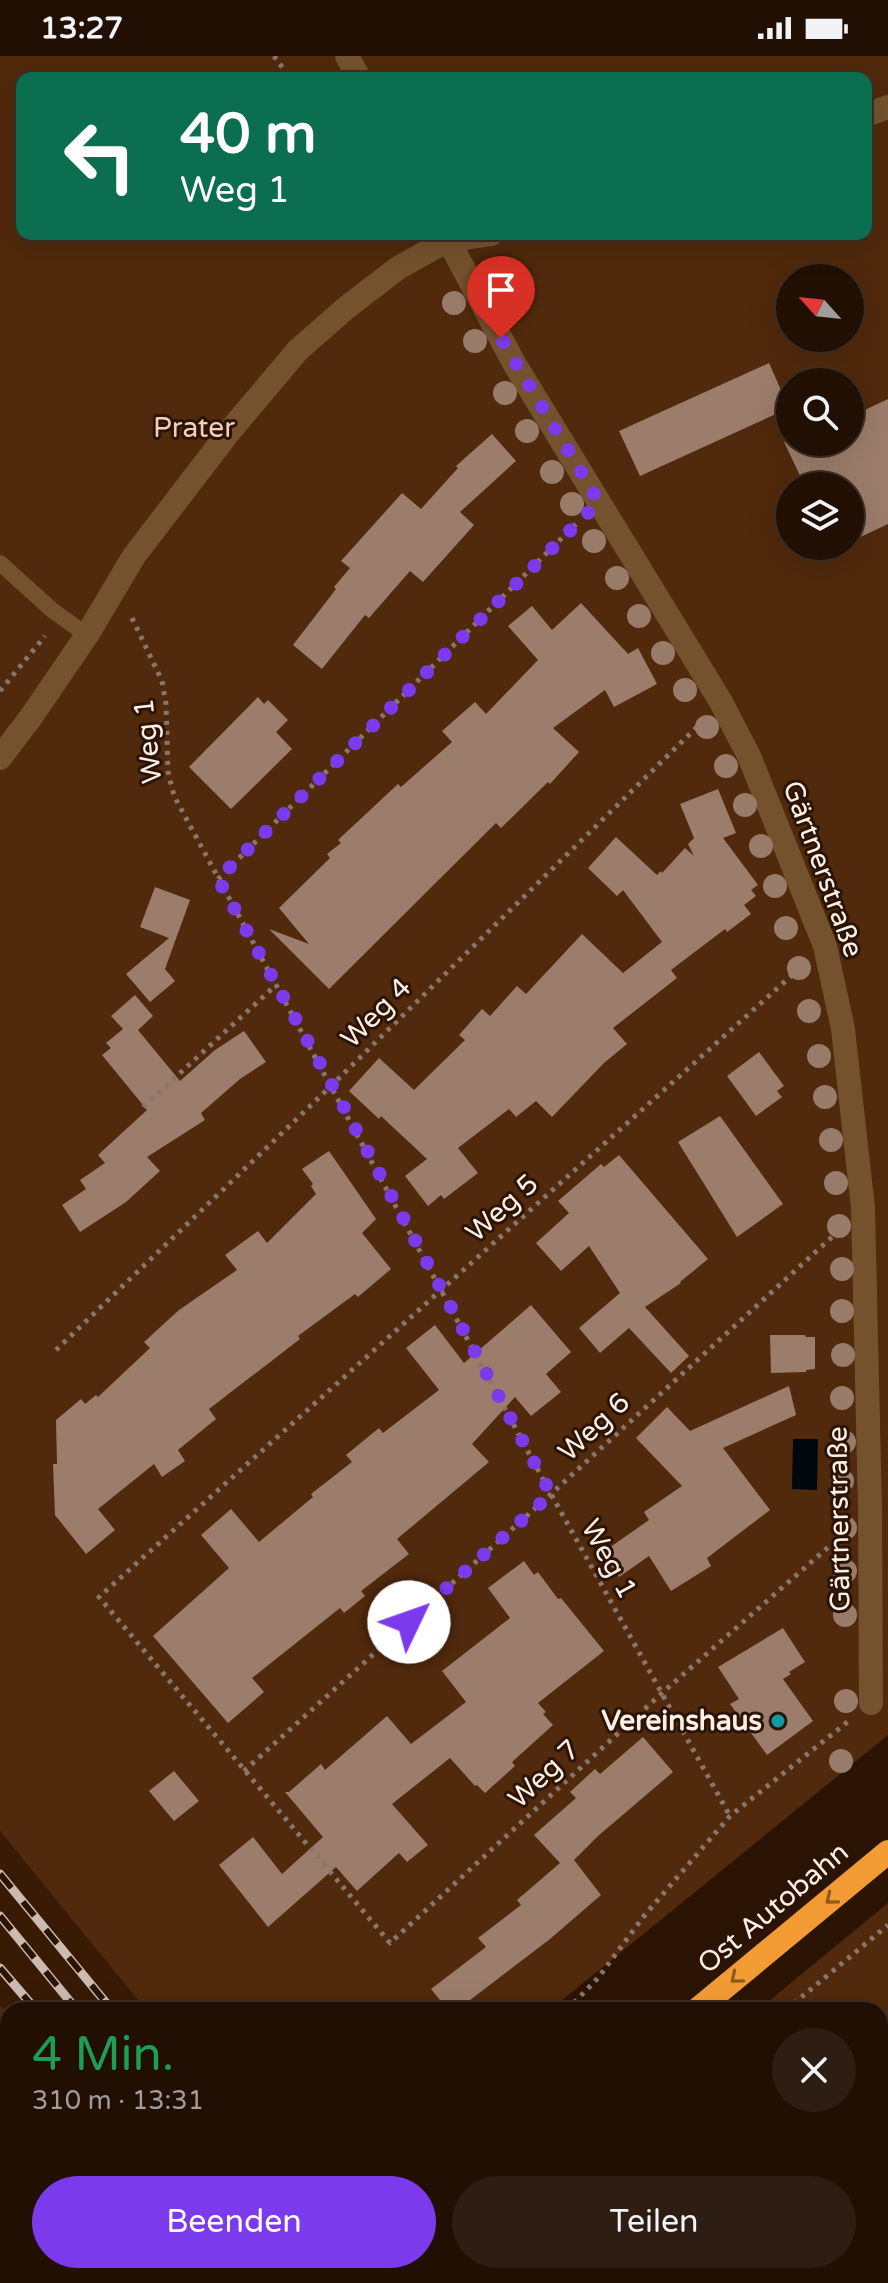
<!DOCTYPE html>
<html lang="de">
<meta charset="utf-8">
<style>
:root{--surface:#210f04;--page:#2d1d13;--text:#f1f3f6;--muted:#a29c9a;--line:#3e2f26;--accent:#7c3aed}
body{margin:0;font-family:"Varela Round",sans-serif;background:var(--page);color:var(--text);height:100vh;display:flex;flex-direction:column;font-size:30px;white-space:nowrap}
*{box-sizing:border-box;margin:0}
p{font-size:26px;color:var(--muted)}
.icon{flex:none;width:44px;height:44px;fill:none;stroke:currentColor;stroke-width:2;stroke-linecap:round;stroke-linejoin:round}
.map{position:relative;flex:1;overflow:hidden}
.sheet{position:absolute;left:0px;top:1946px;width:888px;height:282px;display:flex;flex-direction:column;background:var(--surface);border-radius:24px 24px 0 0;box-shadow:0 8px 32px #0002,0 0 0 2px var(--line)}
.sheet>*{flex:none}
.banner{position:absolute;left:16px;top:16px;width:856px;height:168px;border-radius:16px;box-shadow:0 8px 32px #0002,0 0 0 2px var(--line);background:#0b6e4f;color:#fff;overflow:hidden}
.needle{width:52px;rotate:297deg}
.controls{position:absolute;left:776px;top:208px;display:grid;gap:16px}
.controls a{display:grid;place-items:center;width:88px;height:88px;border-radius:50%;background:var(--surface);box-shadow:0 8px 32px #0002,0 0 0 2px var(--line);font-size:40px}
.pin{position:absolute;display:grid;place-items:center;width:68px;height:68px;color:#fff;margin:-82px -34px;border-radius:50% 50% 50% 0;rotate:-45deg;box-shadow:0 0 8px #0007}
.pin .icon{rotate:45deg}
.me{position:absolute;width:88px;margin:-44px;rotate:48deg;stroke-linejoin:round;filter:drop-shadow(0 0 6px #0008)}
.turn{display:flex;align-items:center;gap:28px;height:168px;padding:0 32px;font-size:36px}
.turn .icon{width:104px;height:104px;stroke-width:2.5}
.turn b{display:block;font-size:56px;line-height:68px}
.round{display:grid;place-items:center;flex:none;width:84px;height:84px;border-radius:42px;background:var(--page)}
.head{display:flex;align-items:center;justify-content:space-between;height:136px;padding:0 32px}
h1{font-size:48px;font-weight:600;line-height:60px;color:#1e9e55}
.primary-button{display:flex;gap:16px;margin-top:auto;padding:16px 32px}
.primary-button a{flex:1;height:92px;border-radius:48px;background:var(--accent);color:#fff;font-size:32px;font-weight:600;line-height:92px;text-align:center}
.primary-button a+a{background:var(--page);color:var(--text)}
.status{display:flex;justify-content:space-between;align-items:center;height:56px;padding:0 40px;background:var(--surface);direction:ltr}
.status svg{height:22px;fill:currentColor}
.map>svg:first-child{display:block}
.built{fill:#381a05}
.green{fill:#51290c;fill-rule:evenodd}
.water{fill:#00070d}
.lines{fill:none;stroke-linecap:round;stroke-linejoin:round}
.ferry{stroke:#51d6f7;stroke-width:2;stroke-dasharray:10 8;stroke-linecap:butt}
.building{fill:#9c7d6b}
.path{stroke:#897569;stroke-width:5;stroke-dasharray:4 6;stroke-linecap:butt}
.lane{stroke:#74522e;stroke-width:16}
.street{stroke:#74522e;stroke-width:24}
.highway{stroke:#f39c34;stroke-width:24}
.rail-casing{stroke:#cbbbb1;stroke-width:9}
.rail{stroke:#2c1405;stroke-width:6;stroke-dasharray:18;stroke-linecap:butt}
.tree{fill:#997b69}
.oneway{stroke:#90581c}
.route{stroke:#7c3aed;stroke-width:14;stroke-dasharray:0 25.2}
.culture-dot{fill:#0f9aa8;stroke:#2c1405;stroke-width:3}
.labels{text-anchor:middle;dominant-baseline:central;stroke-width:6;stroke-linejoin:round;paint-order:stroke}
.park-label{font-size:28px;fill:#f3d0ba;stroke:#2c1405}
.street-label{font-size:28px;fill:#fef0e8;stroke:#2c1405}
.poi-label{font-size:28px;font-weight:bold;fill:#fef0e8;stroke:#2c1405;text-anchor:end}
</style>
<div class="status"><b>13:27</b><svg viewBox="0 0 49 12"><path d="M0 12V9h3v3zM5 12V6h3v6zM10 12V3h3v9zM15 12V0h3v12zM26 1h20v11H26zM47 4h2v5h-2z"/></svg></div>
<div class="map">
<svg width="888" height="2227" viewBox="0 0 888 2227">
<rect width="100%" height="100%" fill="#2c1405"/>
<!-- built -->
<path class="built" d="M0 1775 146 1954H8V1958L0 1949Z"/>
<!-- green -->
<path class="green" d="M0 0H888V1679L550 1954H146L0 1775ZM22 22H866V178H22ZM790 222H850V282H790ZM790 326H850V386H790ZM790 430H850V490H790Z
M888 1847V1994L880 2000V1954H758Z
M0 1949 8 1958V2220H225L217 2227H0Z
M452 2220H603L594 2227H443Z"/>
<!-- water -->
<path class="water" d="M793 1383H818L817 1434 792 1433Z
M888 1994V2227H594L603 2220H880V2000Z"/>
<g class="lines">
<!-- ferry -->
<path class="ferry" d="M880 2157 888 2151
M791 2227 800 2220"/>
</g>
<!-- building -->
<path class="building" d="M769 307 789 352 640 420 619 375Z
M888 343V468L850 486V430H805L784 386H850V361Z
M492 378 516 405 460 456 474 469 423 526 410 515 369 562 365 559 322 613 293 589 336 533 334 531 350 512 341 505 402 437 421 453 458 412 456 410Z
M581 547 628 598 638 592 657 628 614 651 605 634 553 672 579 696 550 728 548 726 501 772 496 767 329 933 269 873 309 888 279 852 330 802 327 798 341 787 338 784 398 728 401 731 452 686 442 675 475 646 486 658 538 604 508 570 532 550 552 574Z
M258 641 264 648 268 644 288 664 276 676 292 693 231 753 189 711Z
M718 733 736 777 723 782 758 829 751 834 756 840 744 849 751 858 727 876 725 873 671 914 677 922 613 972 627 988 604 1007 552 1061 536 1045 516 1061 509 1053 458 1092 478 1117 444 1143 441 1139 428 1150 405 1120 427 1103 381 1060 379 1063 349 1035 379 1002 414 1034 465 984 459 979 482 953 490 960 517 930 526 938 582 878 623 917 662 886 623 834 617 840 588 812 616 781 657 819 661 815 662 817 685 792 694 800 688 788 694 782 680 748Z
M155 831 190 844 165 913 175 925 150 946 126 918 169 882 140 871Z
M135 939 153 960 138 974 180 1025 215 994 244 975 266 1006 240 1023 201 1057 205 1064 147 1101 160 1115 126 1146 80 1176 62 1149 86 1133 80 1124 105 1107 98 1099 147 1054 102 999 111 992 106 987 123 973 111 960Z
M759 996 784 1030 777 1035 782 1041 756 1060 727 1020Z
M720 1060 783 1148 737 1181 678 1086Z
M329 1095 376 1163 362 1177 391 1213 358 1241 355 1238 298 1280 300 1283 209 1353 216 1363 178 1394 185 1405 162 1421 154 1408 98 1453 115 1474 86 1498 55 1459 53 1408H57L56 1364 81 1343 85 1348 96 1339 98 1341 150 1292 144 1286 179 1254 237 1214 225 1199 258 1175 267 1187 316 1138 311 1130 313 1128 302 1113Z
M619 1099 708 1203 680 1226 681 1227 645 1251 689 1300 671 1317 629 1272 600 1297 579 1272 620 1237 589 1190 561 1215 536 1187 569 1157 558 1145 601 1108 604 1111Z
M531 1249 571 1296 546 1318 561 1336 531 1360 515 1341 472 1388 489 1406 397 1483 409 1498 361 1535 365 1540 344 1557 340 1552 252 1622 264 1636 228 1667 153 1580 229 1512 201 1479 231 1453 259 1486 313 1441 311 1438 352 1406 346 1399 379 1372 383 1377 439 1334 406 1292 435 1269 464 1307Z
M770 1279H805L806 1281H815V1313L806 1314V1316L771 1317Z
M789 1330 796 1359 723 1392 770 1454 707 1502 711 1510 671 1535 649 1500 619 1521 602 1497 649 1464 644 1456 682 1430 636 1382 667 1351 690 1375Z
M524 1505 534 1519 538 1516 558 1543 561 1542 604 1595 538 1647 546 1656 543 1658 553 1669 512 1706 515 1710 485 1737 477 1729 475 1730 450 1702 392 1748 428 1789 407 1806 399 1797 357 1835 336 1811 268 1871 219 1809 253 1781 282 1818 323 1781 285 1736H289L321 1708 325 1714 387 1660 411 1688 466 1646 442 1615 510 1562 488 1532Z
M783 1572 805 1606 789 1616 791 1618 783 1623 813 1665 767 1699 730 1648 739 1643 718 1611Z
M643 1681 673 1716 598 1780 574 1804 601 1839 550 1883 457 1954H448L431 1933 486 1891 478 1882 521 1849 517 1844 560 1807 534 1779 576 1742 570 1736 595 1713 600 1718Z
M174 1715 199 1745 174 1765 149 1735Z"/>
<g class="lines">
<!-- path -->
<path class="path" d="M274 0 290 22
M132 562 162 625 166 648 168 716 174 740 551 1438 730 1760
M0 635 45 580
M218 823 578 466
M800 912 99 1541 390 1887 662 1637 841 1480
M143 1051 276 929
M56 1294 332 1029 701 667
M244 1715 551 1438 833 1180
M567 1954 598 1922 644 1860 730 1760 850 1664
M786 1954 888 1869
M230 2227 239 2220
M431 2227 439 2220
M465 2227 472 2220"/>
<!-- lane -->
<path class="lane" d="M0 507 52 554 87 579"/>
<!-- street -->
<path class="street" d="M347 0 359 22
M866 59 888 51
M445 178 514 307 721 646 749 700 825 890 843 973 863 1152 870 1453 871 1647
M0 702 31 661 87 579 134 500 229 376 298 294 346 252 398 212 448 184 491 178"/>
<!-- highway -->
<path class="highway" d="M697 1954 888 1796
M370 2227 378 2220"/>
<defs>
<path id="rail" d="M0 1818 112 1954
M0 1860 77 1954
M0 1912 36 1954
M294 2220 301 2227
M329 2220 335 2227"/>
</defs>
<!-- rail casing -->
<use href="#rail" class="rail-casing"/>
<!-- rail -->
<use href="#rail" class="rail"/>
</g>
<!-- trees -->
<g class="tree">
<circle cx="454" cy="247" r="12"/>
<circle cx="475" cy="285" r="12"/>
<circle cx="505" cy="337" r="12"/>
<circle cx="527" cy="375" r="12"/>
<circle cx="552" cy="416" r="12"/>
<circle cx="572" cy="448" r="12"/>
<circle cx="594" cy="485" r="12"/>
<circle cx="617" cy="522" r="12"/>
<circle cx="639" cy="560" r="12"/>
<circle cx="663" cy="597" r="12"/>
<circle cx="685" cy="634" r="12"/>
<circle cx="707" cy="671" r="12"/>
<circle cx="726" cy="710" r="12"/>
<circle cx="745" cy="749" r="12"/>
<circle cx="761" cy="790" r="12"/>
<circle cx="775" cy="830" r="12"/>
<circle cx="786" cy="872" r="12"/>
<circle cx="799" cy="912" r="12"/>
<circle cx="809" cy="955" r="12"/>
<circle cx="819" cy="1000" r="12"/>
<circle cx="825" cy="1041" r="12"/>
<circle cx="831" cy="1084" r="12"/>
<circle cx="836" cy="1127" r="12"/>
<circle cx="839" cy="1170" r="12"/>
<circle cx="842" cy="1213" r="12"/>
<circle cx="842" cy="1255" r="12"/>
<circle cx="843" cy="1299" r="12"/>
<circle cx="842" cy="1342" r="12"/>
<circle cx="844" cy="1386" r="12"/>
<circle cx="842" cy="1425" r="12"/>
<circle cx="845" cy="1472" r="12"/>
<circle cx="845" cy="1515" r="12"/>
<circle cx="845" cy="1559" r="12"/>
<circle cx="846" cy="1645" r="12"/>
<circle cx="841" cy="1705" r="12"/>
</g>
<!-- one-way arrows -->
<defs><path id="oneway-chevron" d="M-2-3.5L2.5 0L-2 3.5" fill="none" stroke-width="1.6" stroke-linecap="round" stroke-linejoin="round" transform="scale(2)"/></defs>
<g class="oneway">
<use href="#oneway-chevron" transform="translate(831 1843) rotate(141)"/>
<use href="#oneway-chevron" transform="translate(736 1922) rotate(140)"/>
</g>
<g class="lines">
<!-- route -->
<path class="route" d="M409 1566 551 1438 332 1029 218 823 599 446 501 282"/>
</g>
<!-- markers -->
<circle class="culture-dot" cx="778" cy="1665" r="8"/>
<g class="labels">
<!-- park labels -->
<g class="park-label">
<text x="194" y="372">Prater</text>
</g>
<!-- street labels -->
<g class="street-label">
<text transform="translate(148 685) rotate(-96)">Weg 1</text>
<text transform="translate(823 813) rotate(70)">Gärtnerstraße</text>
<text transform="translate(376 957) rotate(-45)">Weg 4</text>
<text transform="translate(502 1152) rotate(-42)">Weg 5</text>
<text transform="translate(594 1371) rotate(-43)">Weg 6</text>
<text transform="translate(839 1463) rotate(-91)">Gärtnerstraße</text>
<text transform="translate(609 1503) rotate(61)">Weg 1</text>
<text transform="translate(544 1718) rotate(-43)">Weg 7</text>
<text transform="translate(773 1852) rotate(-40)">Ost Autobahn</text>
</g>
<!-- poi labels -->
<g class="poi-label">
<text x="762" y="1665">Vereinshaus</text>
</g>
</g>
</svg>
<div class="controls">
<a><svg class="needle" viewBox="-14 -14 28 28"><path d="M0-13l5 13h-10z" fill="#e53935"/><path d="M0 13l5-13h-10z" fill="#a29c9a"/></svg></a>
<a><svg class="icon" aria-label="search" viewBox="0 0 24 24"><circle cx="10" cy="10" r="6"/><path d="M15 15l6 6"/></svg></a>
<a><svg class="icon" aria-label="layers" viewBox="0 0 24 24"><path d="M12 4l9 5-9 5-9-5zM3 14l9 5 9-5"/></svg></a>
</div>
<div class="pin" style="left:501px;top:282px;background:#d93025"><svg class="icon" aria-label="arrive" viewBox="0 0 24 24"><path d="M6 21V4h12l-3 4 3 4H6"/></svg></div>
<svg class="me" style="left:409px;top:1566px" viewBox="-20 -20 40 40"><circle r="19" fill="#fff"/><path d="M0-13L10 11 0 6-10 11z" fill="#7c3aed"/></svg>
<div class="banner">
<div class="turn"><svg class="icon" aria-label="left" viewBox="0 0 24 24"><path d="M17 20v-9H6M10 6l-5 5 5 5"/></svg><div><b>40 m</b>Weg 1</div></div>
</div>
<section class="sheet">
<div class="head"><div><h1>4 Min.</h1><p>310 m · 13:31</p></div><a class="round"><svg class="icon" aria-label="close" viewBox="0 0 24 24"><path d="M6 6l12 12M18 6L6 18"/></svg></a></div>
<div class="primary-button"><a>Beenden</a><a>Teilen</a></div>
</section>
</div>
